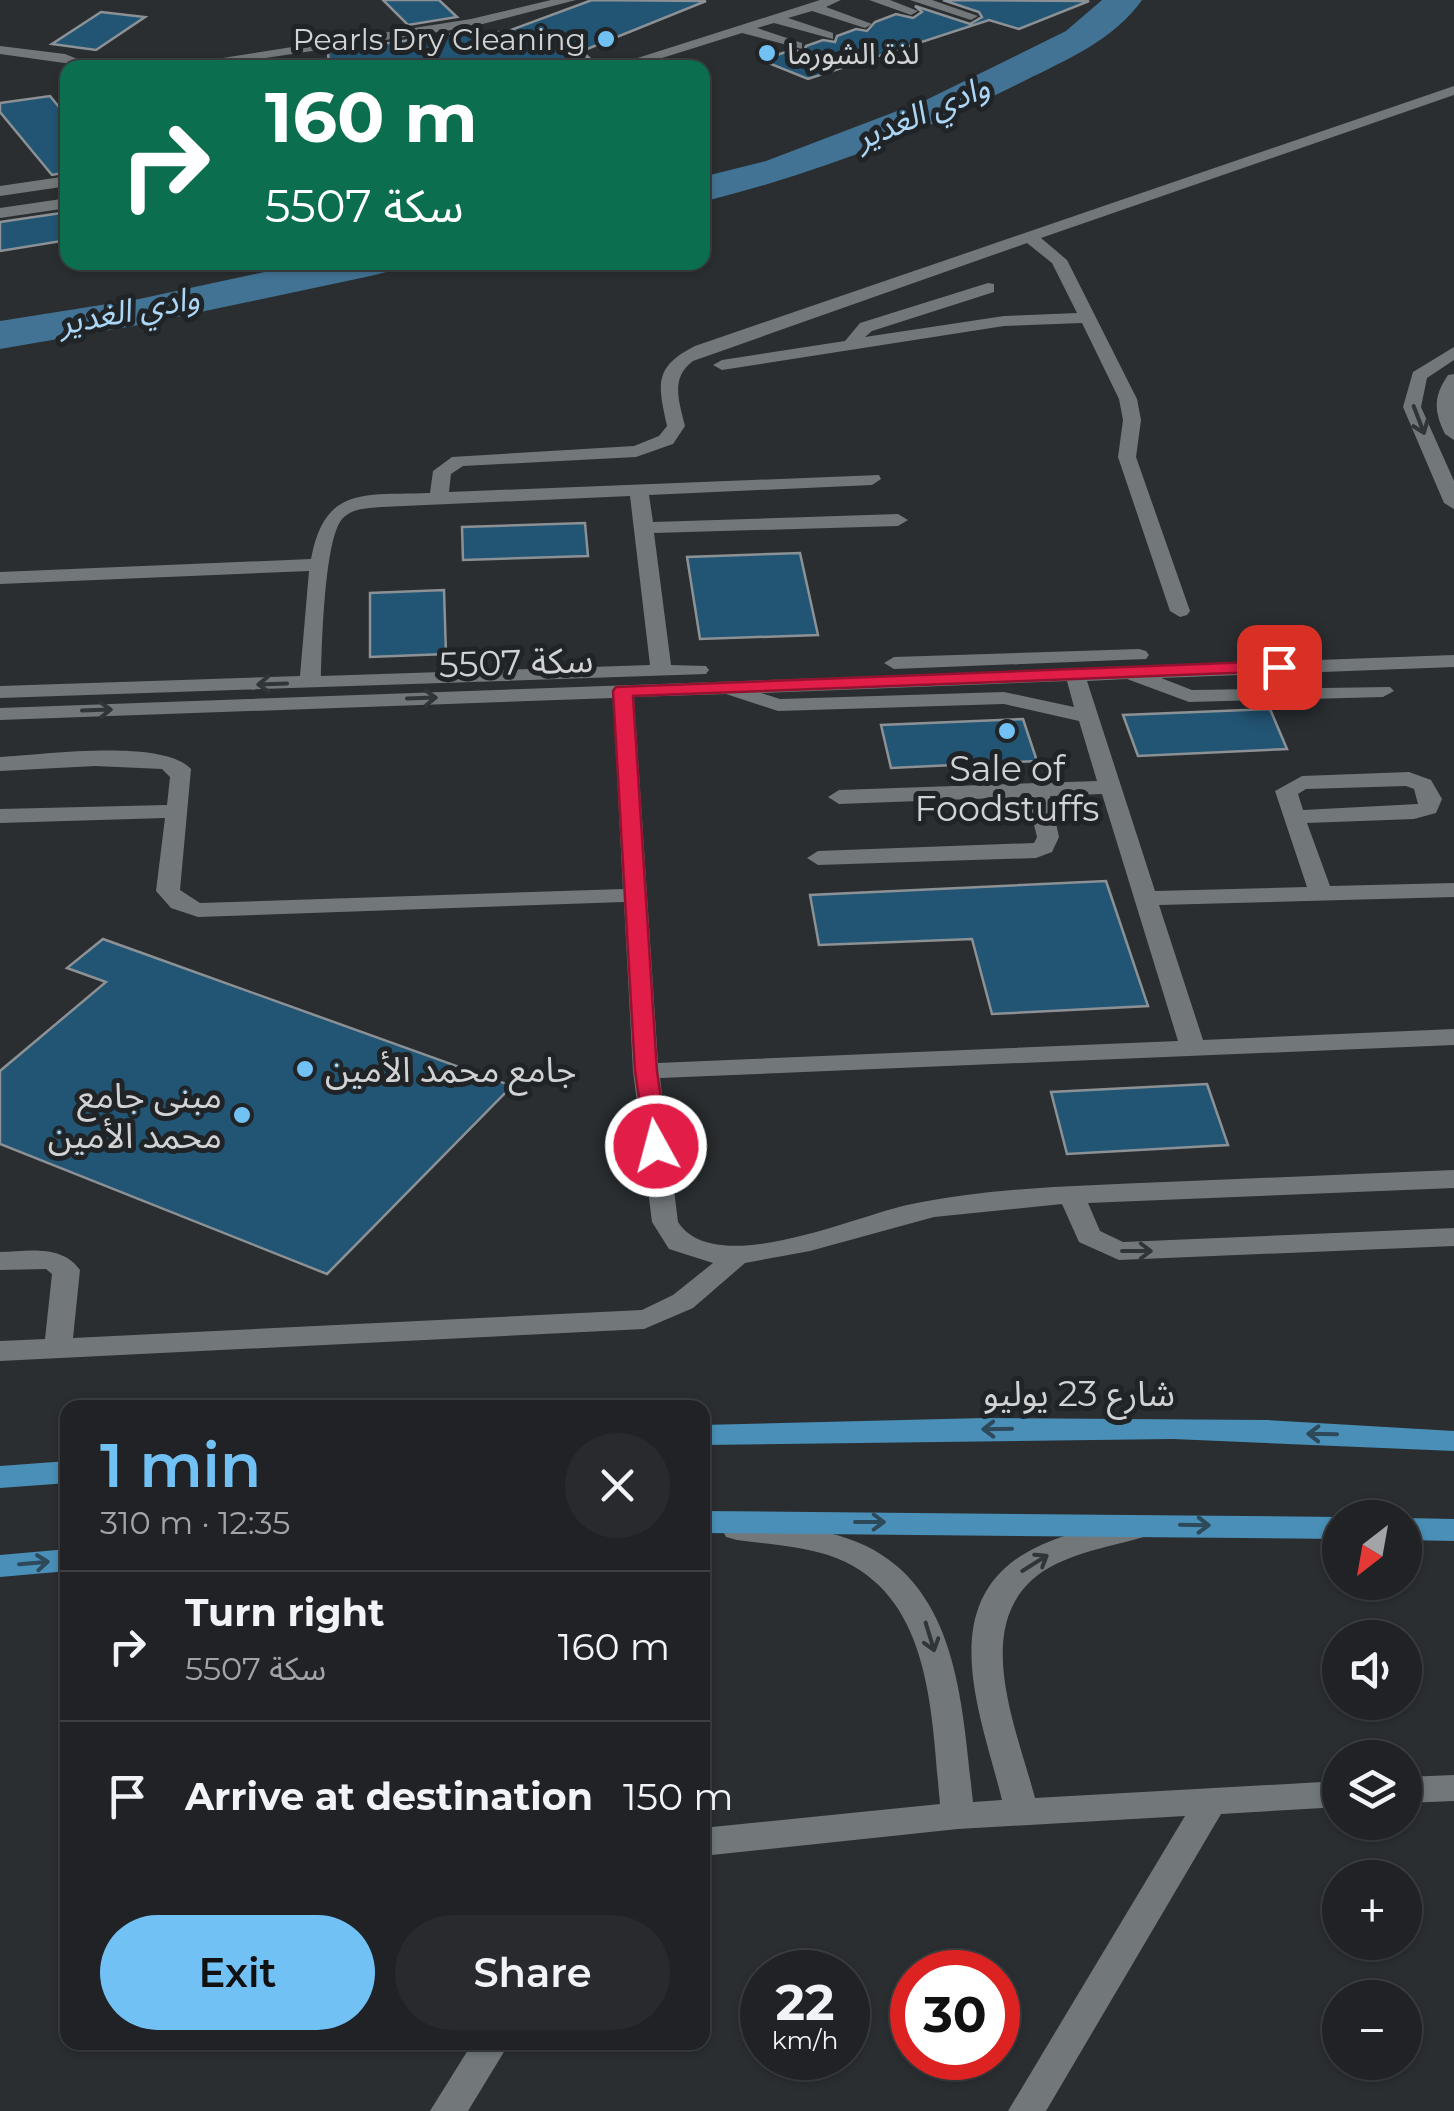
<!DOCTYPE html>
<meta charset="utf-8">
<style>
:root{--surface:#202225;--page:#282a2d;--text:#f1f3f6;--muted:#a2a4a7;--line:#3d3f42;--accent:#72c1f5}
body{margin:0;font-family:Montserrat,"Noto Sans Arabic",sans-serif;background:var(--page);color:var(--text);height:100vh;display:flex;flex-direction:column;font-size:38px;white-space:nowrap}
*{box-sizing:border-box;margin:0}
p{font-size:32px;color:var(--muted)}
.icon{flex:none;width:55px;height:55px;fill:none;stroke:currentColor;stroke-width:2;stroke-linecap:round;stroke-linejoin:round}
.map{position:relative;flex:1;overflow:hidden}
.panel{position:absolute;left:60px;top:1400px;width:650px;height:650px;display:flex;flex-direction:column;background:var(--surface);border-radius:20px;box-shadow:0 2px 8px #0004,0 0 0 2px var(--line)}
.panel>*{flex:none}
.hud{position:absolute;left:60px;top:60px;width:650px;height:210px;border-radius:20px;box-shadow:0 2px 8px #0004,0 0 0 2px var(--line);background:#0b6e4f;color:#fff;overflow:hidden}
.needle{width:65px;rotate:211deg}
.fabs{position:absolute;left:1322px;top:1500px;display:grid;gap:20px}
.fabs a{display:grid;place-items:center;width:100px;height:100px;border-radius:50%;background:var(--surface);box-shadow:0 2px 8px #0004,0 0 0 2px var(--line);font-size:50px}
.speed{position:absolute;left:740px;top:1950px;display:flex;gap:20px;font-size:50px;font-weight:700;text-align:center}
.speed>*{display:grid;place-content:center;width:130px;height:130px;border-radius:50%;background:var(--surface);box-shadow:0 2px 8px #0004,0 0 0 2px var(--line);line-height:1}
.speed small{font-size:25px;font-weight:400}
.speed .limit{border:15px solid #d22;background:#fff;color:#111}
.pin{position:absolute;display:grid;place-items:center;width:85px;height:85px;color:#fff;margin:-42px;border-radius:20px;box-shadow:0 5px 15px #0006}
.me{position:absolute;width:110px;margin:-55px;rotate:353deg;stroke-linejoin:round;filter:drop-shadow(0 0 8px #0008)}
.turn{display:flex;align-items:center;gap:35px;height:210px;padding:0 40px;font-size:45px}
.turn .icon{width:130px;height:130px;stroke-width:2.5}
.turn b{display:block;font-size:70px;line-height:85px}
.round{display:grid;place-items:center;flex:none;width:105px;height:105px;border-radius:52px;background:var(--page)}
.head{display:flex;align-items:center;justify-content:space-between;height:170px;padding:0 40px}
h1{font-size:60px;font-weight:600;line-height:75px;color:var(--accent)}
.action{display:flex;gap:20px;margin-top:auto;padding:20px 40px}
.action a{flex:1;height:115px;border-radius:60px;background:var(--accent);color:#111;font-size:40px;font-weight:600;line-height:115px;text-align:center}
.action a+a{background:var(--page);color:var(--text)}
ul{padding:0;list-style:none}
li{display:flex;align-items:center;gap:30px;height:150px;padding:0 40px;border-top:2px solid var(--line)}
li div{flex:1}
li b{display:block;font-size:38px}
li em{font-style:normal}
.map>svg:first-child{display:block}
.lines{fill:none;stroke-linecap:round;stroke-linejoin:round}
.river{fill:#427394;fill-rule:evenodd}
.building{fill:#225473;stroke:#8c9195;stroke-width:2.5}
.minor{fill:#72777a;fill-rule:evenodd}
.major{fill:#498fb7;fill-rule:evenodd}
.oneway{stroke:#303538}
.oneway2{stroke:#2e4959}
.route{fill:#e11d48;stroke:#92132f;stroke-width:2.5}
.poi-dot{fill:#72c1f5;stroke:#202427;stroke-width:4}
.labels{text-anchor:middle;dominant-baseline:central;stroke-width:10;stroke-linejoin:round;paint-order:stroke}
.far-poi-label{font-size:30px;fill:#d0d2d4;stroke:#202427;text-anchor:end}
.far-water-label{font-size:32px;font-style:italic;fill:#abd6f5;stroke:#202427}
.street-label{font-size:35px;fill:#d0d2d4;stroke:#202427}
.poi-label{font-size:35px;fill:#d0d2d4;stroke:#202427}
</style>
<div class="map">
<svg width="1454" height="2111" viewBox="0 0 1454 2111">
<rect width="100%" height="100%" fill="#2a2e31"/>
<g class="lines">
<!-- river -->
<path class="river" d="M1102 0H1142C1114 40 1066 60 1024 81 921 133 814 174 702 202V177L766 161 926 100 1066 31Z
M311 262H396L390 271 375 275 139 325 0 349V321L139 299Z"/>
</g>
<!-- building -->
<path class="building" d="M383 0H439L457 17 408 25Z
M592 0 706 1 582 51 589 58 526 68H329L328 52 471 31 476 35 508 31Z
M943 0 1089 1 1019 29 989 20 808 79 761 60 792 50 804 52 806 46 823 40 835 42 837 36 856 29 867 31 875 22 896 14 913 18 922 12 915 6 970 24 982 17 979 12Z
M101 12 145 17 96 50 52 44Z
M50 96 68 118V172L52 175 0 112V103Z
M68 212V240L0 251V222Z
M585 523 588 556 463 560 462 527Z
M800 553 818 635 700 639 687 557Z
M444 590 446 654 370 657V593Z
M1270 709 1287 749 1138 756 1123 715Z
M1023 719 1037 761 891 768 881 725Z
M1106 881 1148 1006 992 1014 972 939 819 945 810 895Z
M103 939 142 953 512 1086 327 1274 0 1144V1071L106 982 67 968Z
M1207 1084 1228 1145 1067 1154 1051 1092Z"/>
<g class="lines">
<!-- minor -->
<path class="minor" d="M551 0H576L471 27 199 68H159L471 19Z
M820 0H841L826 7 872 24 865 28 812 11 788 18 833 33V39L774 23 757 28 802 43V49L742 33 630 68H606Z
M869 0H890L918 11 911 15Z
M910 0H932L978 16 971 20Z
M0 46 65 54 100 68 0 54Z
M1454 86V95L1041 238 1067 260 1137 399 1141 420 1136 457 1190 611 1187 615 1180 617 1170 611 1118 457 1123 420 1119 399 1082 323 1004 326 722 370 713 365 722 360 845 341 860 323 988 283 994 284V292L872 331 865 337 1004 316 1077 313 1052 263 1027 243 693 361C670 378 679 401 685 426L673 444 636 457 463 466 451 474 449 492 879 475 881 479 872 485 649 495 653 522 898 514 908 520 898 526 654 533 671 665 706 666 709 670 706 674 0 698V686L300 676 309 571 0 584V572L311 559C325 484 366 496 430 493L433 471 452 457 634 446 659 436 667 426C658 385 653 367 695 346ZM630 496 650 665 321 676C322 646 324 537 343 518 353 508 369 508 381 507Z
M68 176V186L0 196V186Z
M68 198V208L0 218V208Z
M1454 347V360L1427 378 1421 407 1454 481V509L1444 503 1403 407 1413 372Z
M1454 374V440L1445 434C1434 411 1433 397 1448 375Z
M1139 649 1146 651 1149 655 1146 659 894 669 884 663 894 657Z
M1454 655V667L1161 678 1192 690 1390 687 1394 691 1383 697 1189 702 1127 679 1087 681 1155 891 1307 887 1275 791 1302 776 1409 772 1431 780 1442 799 1436 813 1414 819 1307 823 1330 886 1454 883V897L1159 905 1203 1040 1454 1029V1045L660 1078 678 1222C715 1279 853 1217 907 1205 992 1187 1079 1186 1165 1182 1261 1178 1358 1174 1454 1170V1188L1088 1203 1100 1231 1123 1242 1454 1228V1246L1119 1260 1079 1242 1062 1204 934 1217 810 1251 745 1263 693 1308 644 1329 0 1361V1341L45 1339 52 1274 46 1269 0 1270V1252C28 1251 62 1244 80 1270L73 1338 642 1310 673 1295 713 1263 669 1249 652 1222 633 1071 624 902 198 917 171 908 156 891 165 818 0 823V809L167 805 170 777 162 769 95 766 0 771V757C42 755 162 738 191 769L180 890 200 903 623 889 613 698 0 720V708ZM1067 681 1074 707 1004 692 780 699 761 693ZM726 694 778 711 1004 704 1079 721 1097 781 839 790 828 797 839 804 1027 797 1037 837 1034 843 818 851 807 858 818 865 1036 858 1052 852 1059 837 1050 796 1102 794 1178 1041 658 1063 634 697ZM1406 786 1414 789 1418 804 1303 810 1298 794 1306 789Z
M1136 1517 1147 1520 1151 1528 1147 1536C1117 1545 1086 1550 1058 1563 963 1608 1015 1722 1035 1798L1340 1781V1807L1221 1814 1046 2111H1008L1185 1816 958 1829 702 1856V1828L940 1804C931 1713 933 1590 828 1555 799 1546 767 1544 737 1540L726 1537 722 1529 726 1521 737 1518C778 1523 819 1527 857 1542 960 1584 962 1708 973 1802L1002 1800C982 1717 931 1601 1033 1549 1064 1533 1102 1526 1136 1517Z
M1454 1775V1801L1405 1803V1777Z
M473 2042H510L468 2111H430Z"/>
<!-- major -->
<path class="major" d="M984 1418 1267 1420 1454 1431V1451L1173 1439 702 1445V1425Z
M68 1461V1483L0 1488V1466Z
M702 1511 1340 1517 1342 1518 1340 1539 702 1533Z
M1405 1518 1454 1519V1541L1405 1540Z
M68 1549V1571L0 1577V1555Z"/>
</g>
<!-- one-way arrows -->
<defs><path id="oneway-shaft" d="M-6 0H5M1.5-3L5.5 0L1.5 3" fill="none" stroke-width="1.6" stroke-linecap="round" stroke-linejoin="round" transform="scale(2.5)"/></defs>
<g class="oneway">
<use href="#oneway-shaft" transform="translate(1419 420) rotate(69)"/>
<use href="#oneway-shaft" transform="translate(272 684) rotate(178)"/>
<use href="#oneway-shaft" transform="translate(422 698) rotate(-2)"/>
<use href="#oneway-shaft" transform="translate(97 710) rotate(-2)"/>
<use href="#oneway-shaft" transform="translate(1137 1251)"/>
<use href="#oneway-shaft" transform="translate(1035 1563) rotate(-32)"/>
<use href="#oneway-shaft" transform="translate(930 1637) rotate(73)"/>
</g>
<g class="oneway2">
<use href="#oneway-shaft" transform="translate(997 1429) rotate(179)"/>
<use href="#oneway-shaft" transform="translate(1322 1434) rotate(-179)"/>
<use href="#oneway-shaft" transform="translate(870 1522)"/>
<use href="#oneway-shaft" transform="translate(1195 1525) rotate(1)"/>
<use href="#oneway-shaft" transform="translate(34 1563) rotate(-5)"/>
</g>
<!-- route -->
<path class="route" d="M1279 661 1289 667 1286 671 633 696 657 1071 668 1146 664 1152H647L635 1071 613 691 616 687Z"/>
<!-- markers -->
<g class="poi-dot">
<circle cx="606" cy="39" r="10"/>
<circle cx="767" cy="53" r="10"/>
<circle cx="1007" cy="731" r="10"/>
<circle cx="305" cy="1069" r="10"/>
<circle cx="242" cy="1115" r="10"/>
</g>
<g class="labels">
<!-- far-poi labels -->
<g class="far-poi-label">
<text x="586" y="39">Pearls Dry Cleaning</text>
<text x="787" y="53" text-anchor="start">لذة الشورما</text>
</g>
<!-- far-water labels -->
<g class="far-water-label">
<text transform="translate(922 112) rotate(-23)">وادي الغدير</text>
<text transform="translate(129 310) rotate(-11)">وادي الغدير</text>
</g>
<!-- street labels -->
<g class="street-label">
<text transform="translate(516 662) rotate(-2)">سكة 5507</text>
<text x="1079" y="1393">شارع 23 يوليو</text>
</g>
<!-- poi labels -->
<g class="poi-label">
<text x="1007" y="768">Sale of<tspan x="1007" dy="40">Foodstuffs</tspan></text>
<text x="325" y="1069" text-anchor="start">جامع محمد الأمين</text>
<text x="222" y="1095" text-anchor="end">مبنى جامع<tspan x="222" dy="40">محمد الأمين</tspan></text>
</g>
</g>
</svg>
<div class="fabs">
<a><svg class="needle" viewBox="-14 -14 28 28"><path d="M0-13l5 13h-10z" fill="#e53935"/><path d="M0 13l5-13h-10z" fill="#a2a4a7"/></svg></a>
<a><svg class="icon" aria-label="sound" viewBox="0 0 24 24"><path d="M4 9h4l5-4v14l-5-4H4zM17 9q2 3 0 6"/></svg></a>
<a><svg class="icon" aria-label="layers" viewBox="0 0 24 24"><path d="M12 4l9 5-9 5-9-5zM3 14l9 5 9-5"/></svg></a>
<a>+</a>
<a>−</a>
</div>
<div class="speed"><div>22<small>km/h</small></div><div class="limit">30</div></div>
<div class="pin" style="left:1279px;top:667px;background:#d93025"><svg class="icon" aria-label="arrive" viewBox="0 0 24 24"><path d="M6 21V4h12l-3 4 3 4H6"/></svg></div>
<svg class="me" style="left:656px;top:1146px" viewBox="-20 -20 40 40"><circle r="17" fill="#e11d48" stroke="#fff" stroke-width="3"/><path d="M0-11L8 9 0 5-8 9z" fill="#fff"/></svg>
<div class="hud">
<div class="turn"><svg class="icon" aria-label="right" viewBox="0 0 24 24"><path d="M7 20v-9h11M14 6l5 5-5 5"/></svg><div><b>160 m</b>سكة 5507</div></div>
</div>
<section class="panel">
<div class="head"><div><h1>1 min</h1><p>310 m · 12:35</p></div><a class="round"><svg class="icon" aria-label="close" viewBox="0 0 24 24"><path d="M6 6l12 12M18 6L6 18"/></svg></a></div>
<ul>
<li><svg class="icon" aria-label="right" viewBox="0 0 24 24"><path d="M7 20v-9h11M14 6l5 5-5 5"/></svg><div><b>Turn right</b><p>سكة 5507</p></div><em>160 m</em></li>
<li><svg class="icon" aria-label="arrive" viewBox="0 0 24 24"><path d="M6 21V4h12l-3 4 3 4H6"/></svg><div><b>Arrive at destination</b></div><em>150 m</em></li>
</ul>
<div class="action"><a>Exit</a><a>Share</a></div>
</section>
</div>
